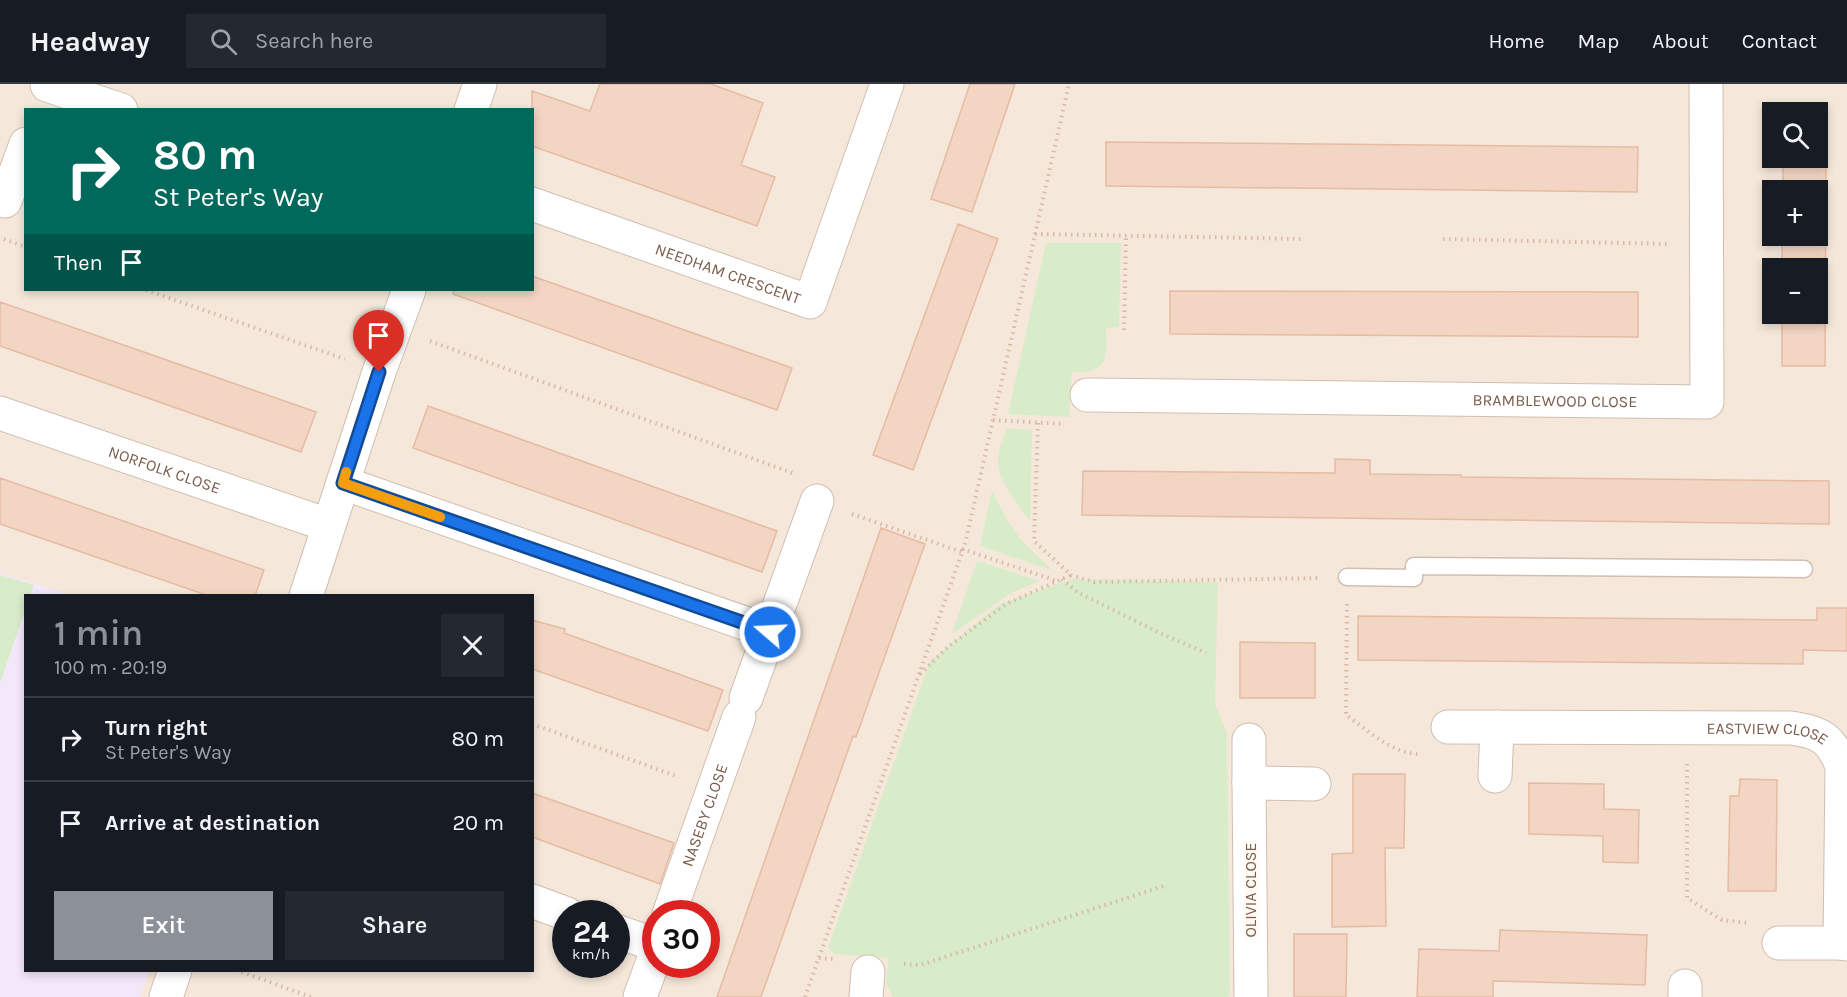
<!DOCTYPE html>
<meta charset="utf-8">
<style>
:root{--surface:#171b24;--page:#242831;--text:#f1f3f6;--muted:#9ea1a6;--line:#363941;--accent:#8c9099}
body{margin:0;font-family:Karla,sans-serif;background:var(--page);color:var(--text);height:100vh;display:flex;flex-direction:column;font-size:22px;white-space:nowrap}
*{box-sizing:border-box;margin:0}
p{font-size:20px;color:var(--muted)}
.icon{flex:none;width:33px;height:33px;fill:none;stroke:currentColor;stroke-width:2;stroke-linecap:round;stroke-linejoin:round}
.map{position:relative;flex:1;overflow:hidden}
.drawer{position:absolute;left:24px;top:510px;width:510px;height:378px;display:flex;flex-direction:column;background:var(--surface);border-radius:0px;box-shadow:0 3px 9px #0003}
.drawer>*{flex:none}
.banner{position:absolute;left:24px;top:24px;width:510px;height:183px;border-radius:0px;box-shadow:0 3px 9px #0003;background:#00695c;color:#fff;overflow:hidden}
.buttons{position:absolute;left:1762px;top:18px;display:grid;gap:12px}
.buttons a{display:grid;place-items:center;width:66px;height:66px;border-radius:0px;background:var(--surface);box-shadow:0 3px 9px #0003;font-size:30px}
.speed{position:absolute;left:552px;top:816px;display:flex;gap:12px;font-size:30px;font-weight:700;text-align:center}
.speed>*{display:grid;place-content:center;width:78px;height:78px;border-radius:50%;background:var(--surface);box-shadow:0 3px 9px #0003;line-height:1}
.speed small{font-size:15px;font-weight:400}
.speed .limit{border:9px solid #d22;background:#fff;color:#111}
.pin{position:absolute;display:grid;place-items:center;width:51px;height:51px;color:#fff;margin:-62px -26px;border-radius:50% 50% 50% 0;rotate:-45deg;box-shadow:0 0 6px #0007}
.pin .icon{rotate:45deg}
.me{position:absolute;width:66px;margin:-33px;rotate:289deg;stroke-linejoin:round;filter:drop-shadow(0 0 4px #0008)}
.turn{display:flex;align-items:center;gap:21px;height:126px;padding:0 30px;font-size:27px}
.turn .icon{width:78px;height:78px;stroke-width:2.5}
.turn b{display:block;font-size:42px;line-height:51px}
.then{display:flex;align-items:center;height:57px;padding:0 30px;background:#0003;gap:12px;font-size:22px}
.round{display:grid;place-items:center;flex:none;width:63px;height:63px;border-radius:0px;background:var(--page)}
.head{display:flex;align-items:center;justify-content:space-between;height:102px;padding:0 30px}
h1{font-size:36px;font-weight:600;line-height:45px;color:var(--accent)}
.primary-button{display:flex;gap:12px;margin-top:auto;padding:12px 30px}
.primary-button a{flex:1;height:69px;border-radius:0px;background:var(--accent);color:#fff;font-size:24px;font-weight:600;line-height:69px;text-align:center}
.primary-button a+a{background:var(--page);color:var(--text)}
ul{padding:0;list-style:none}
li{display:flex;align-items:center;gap:18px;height:84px;padding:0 30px;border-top:2px solid var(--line)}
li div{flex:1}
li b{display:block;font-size:22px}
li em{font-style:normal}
header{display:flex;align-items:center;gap:36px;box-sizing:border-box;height:84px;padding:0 30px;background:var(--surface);border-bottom:2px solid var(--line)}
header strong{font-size:28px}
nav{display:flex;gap:33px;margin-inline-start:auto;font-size:21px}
.search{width:420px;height:54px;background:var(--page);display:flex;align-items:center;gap:15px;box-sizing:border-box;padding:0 21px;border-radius:0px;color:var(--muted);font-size:22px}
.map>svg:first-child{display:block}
.residential{fill:#f5e8da;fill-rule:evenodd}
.education{fill:#f3e8fa}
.green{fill:#d8ecc9}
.building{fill:#f3d5c3;stroke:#e6bba3;stroke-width:1.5}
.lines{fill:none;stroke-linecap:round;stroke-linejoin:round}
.lane-casing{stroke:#d1beb0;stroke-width:19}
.street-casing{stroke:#d1beb0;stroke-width:35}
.path{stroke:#d9b8a5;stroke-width:4;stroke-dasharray:1.5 4.5;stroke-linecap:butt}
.lane{stroke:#fff;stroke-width:16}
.street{stroke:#fff;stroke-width:33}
.route-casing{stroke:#114b97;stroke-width:15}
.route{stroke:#1a73e8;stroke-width:10}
.slow{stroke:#f59e0b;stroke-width:10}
.labels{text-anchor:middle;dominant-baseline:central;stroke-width:6;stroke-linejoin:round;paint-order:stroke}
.street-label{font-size:16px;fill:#7a5c4d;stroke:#fffaf3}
</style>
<header>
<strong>Headway</strong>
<div class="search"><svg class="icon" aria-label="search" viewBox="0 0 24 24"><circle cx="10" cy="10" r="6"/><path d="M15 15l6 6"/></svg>Search here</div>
<nav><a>Home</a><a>Map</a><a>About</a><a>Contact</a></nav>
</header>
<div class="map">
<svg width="1847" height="913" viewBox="0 0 1847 913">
<rect width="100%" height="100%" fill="#fdf6ec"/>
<!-- residential -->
<path class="residential" d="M0 0H1847V913H0ZM26 26H532V206H26ZM1773 28H1818V74H1773ZM1773 106H1818V152H1773ZM1773 184H1818V230H1773ZM26 512H532V886H26ZM566 830H616V880H566ZM656 830H706V880H656Z"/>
<!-- education -->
<path class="education" d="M0 489 70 511 26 512V886L149 887 140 913H0Z"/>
<!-- green -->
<path class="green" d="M1046 159H1121L1119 243 1106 244C1107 275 1108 289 1072 288L1069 333 1008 330Z
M1006 344 1032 346 1030 437C1019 422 998 397 998 378 997 367 1004 354 1006 344Z
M992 407 1006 434 1021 456 1052 486 980 462Z
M977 477 1040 497 1011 509 952 550Z
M0 491 34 501 30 511 26 512 25 526 0 599Z
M1072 495 1218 498 1215 620 1227 650 1230 911 1228 913H893L886 898 889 874 835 870 828 864 930 577 1000 520Z"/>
<!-- building -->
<path class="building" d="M600 0H711L763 19 741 81 775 93 757 142 532 62V7L590 27Z
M970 0H1015L972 128 931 115Z
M1106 58 1638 63 1637 108 1106 102Z
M1783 74H1826L1825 282H1782V230H1818V184H1782V152H1818V106H1783Z
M958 140 998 155 913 386 873 371Z
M532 192 792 284 777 326 453 210 454 206H532Z
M1170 207 1638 208V253L1170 250Z
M0 218 316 328 301 368 0 262Z
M428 322 777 447 762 488 413 364Z
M1335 375 1370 376V390L1461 391V393L1829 397V440L1082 431 1083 387 1335 389Z
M0 394 264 486 255 512H209L0 440Z
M881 444 925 460 911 499 856 653 853 652 761 913H717Z
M1817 524H1847V567L1803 566V580L1358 576V532L1817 536Z
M532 536 565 545 564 549 723 606 708 647 532 585Z
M1240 558 1315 559V614H1240Z
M1353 690H1405L1404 764H1385L1386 842 1332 843V770L1353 769Z
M1740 695 1777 696 1776 807H1728L1730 712H1739Z
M1529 699 1604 700V725L1639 726 1638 779 1603 778V752L1529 750Z
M532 709 674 759 660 800 532 753Z
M1500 846 1647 851 1645 901 1493 897V913H1417L1419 865 1499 867Z
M1294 850H1347L1346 913H1294Z"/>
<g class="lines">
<defs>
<path id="lane" d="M1347 493 1414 494V482L1804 485"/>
<g id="street">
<path d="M47 1 121 26"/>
<path d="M471 26 480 0"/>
<path d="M5 117 26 60"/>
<path id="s1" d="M532 120 810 218 887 0"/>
<path id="s2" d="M1087 311 1707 318 1706 0"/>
<path id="s3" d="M0 329 328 441"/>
<path d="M343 399 770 548"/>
<path d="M306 512 379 288 409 206"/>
<path d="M746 614 817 417"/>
<path id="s4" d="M1448 643 1791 644C1820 648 1831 654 1842 682L1840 859 1847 860"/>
<path d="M1495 692 1497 643"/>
<path d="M1249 699V656"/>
<path d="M532 817 567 830"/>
<path id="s5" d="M669 830 739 633"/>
<path d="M616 847 656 861"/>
<path d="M1779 859H1840"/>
<path d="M166 913 175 886"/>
<path d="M640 913 656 869"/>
<path d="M866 913 868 888"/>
<path d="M1251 913 1249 699 1314 700"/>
<path d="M1685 913V902"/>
</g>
</defs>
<!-- lane casing -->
<use href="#lane" class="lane-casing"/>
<!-- street casing -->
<use href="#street" class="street-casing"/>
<!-- path -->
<path class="path" d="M1035 150 1304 155
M4 155 26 163
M1443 155 1670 160
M146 206 345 275
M1124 246 1126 152
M430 257 795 390
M993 336 1064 340
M1038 339 1034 457 1071 491 1094 498 1321 494
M852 430 962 468
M962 465 1057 497
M1062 495 1077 508 1162 550 1206 569
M1347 520 1346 631C1369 647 1393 671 1422 670
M920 590 948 563 1006 520 1071 491
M532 640 679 693
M1687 680V814L1722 836 1750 839
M819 874 834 875
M904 880 920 881 1167 801
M236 886 311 913
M805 913 965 460 1069 0"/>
<!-- lane -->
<use href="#lane" class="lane"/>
<!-- street -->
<use href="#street" class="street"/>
</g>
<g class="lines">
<defs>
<path id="route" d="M379 288 343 399 770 548"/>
</defs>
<!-- route casing -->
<use href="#route" class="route-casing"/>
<!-- route -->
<use href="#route" class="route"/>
<!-- slow -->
<path class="slow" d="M346 388 343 399 440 433"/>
</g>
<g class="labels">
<!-- street labels -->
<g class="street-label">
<text stroke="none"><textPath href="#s1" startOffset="208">NEEDHAM CRESCENT</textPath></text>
<text stroke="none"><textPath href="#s2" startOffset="468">BRAMBLEWOOD CLOSE</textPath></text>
<text stroke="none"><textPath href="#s3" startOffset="174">NORFOLK CLOSE</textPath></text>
<text stroke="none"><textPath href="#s4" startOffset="320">EASTVIEW CLOSE</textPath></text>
<text stroke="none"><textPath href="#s5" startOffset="105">NASEBY CLOSE</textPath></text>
<text transform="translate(1250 806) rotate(-90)">OLIVIA CLOSE</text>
</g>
</g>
</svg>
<div class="buttons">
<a><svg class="icon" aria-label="search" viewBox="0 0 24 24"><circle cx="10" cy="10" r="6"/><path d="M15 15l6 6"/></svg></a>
<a>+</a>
<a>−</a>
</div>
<div class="speed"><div>24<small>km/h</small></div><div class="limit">30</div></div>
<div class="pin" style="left:379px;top:288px;background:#d93025"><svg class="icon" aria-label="arrive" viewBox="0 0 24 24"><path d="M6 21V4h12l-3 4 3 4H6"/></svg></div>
<svg class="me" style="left:770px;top:548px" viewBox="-20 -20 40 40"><circle r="17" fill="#1a73e8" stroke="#fff" stroke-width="3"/><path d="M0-11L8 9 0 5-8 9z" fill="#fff"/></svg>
<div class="banner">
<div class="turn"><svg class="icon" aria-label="right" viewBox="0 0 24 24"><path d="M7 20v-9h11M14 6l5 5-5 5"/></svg><div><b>80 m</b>St Peter's Way</div></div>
<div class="then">Then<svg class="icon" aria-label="arrive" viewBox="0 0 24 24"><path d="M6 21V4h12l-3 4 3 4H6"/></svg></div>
</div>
<section class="drawer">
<div class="head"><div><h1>1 min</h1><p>100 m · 20:19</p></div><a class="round"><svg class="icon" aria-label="close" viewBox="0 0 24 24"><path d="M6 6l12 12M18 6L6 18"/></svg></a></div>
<ul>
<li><svg class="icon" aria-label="right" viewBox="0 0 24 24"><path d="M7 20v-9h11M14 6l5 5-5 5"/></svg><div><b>Turn right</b><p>St Peter's Way</p></div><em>80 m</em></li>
<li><svg class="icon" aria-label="arrive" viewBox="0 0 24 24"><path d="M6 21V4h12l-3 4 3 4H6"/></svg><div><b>Arrive at destination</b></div><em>20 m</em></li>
</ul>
<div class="primary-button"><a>Exit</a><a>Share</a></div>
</section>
</div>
